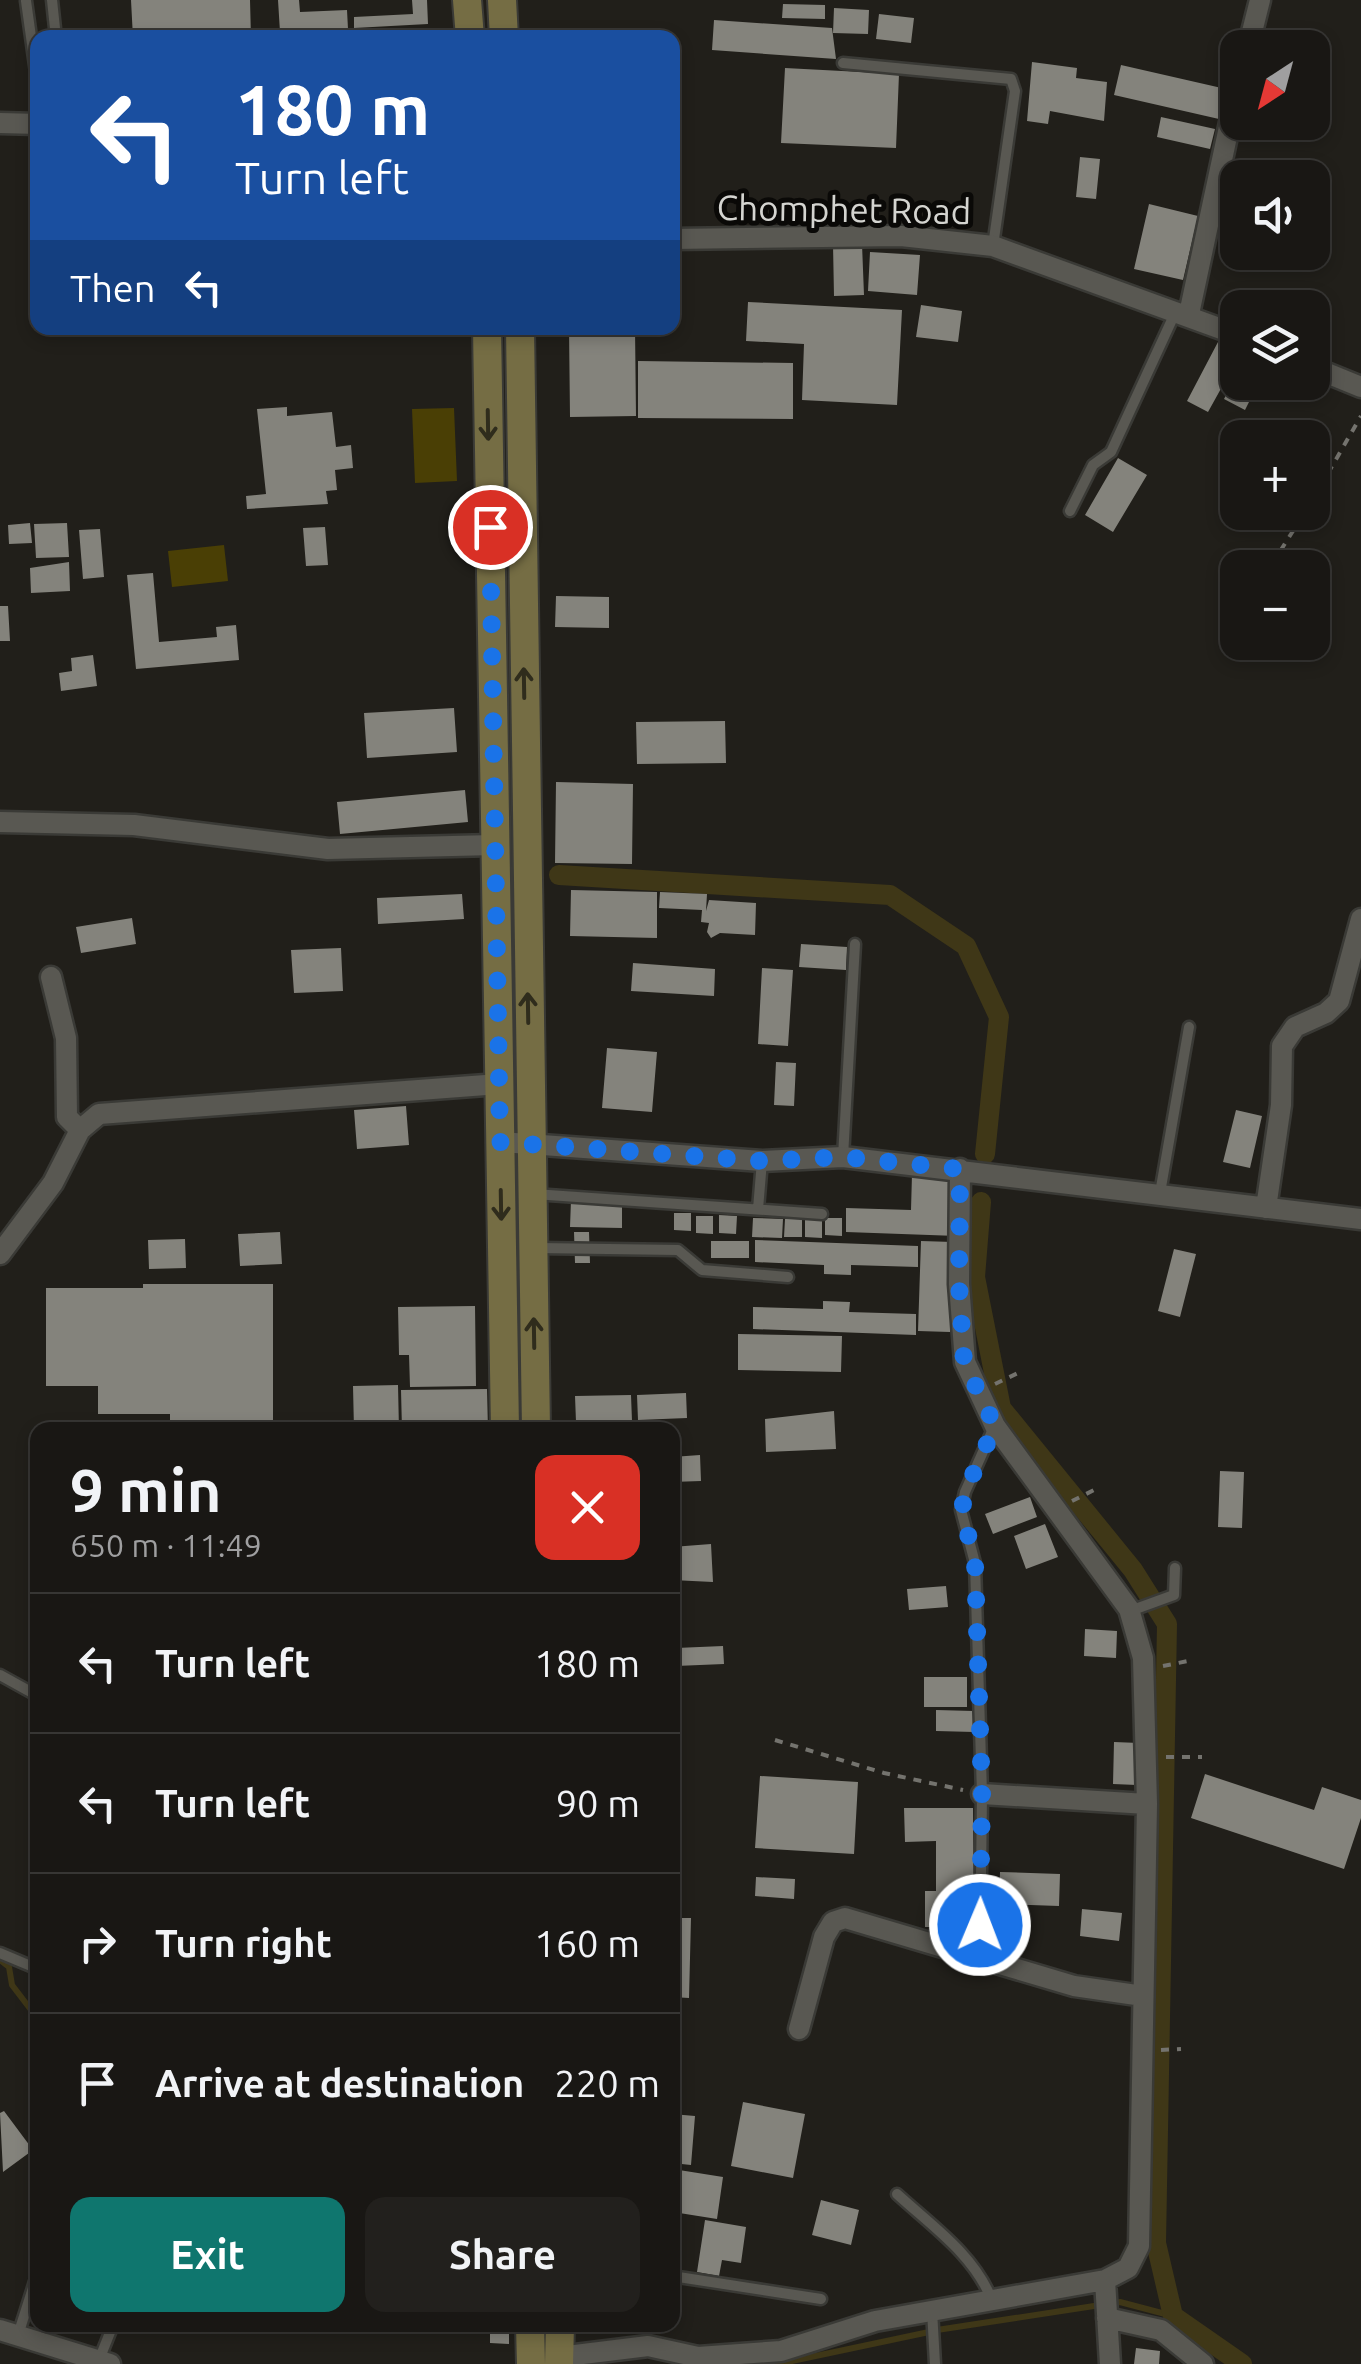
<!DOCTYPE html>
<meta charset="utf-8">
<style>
:root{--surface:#191714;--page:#22201d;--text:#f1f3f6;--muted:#9f9fa0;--line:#373634;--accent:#0f766e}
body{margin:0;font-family:Ubuntu,sans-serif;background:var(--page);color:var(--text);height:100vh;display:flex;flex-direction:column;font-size:38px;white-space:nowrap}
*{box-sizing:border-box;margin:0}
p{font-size:32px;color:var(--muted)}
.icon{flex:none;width:55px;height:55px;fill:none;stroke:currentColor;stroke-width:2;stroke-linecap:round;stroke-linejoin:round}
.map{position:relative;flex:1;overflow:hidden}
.drawer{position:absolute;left:30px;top:1422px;width:650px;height:910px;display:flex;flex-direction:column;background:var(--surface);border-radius:20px;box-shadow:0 5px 15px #0003,0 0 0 2px var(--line)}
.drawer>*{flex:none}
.hud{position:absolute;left:30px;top:30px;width:650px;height:305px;border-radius:20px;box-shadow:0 5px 15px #0003,0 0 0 2px var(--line);background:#1a4fa0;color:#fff;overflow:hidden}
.needle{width:65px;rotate:216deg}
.fabs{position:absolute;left:1220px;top:30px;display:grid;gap:20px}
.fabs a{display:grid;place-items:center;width:110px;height:110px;border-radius:20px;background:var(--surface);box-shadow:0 5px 15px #0003,0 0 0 2px var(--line);font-size:50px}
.pin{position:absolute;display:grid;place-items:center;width:85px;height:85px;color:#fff;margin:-42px;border:5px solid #fff;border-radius:50%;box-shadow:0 2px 10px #0007}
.me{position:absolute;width:110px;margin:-55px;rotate:1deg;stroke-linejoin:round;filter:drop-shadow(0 0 8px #0008)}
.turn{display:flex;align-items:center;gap:35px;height:210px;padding:0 40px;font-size:45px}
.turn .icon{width:130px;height:130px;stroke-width:2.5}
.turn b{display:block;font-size:70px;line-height:85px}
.then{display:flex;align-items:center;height:95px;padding:0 40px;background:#0003;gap:20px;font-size:38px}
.round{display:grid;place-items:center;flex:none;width:105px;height:105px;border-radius:20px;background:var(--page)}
.headline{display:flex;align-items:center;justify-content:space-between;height:170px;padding:0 40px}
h1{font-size:60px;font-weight:700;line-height:75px}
.primary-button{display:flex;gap:20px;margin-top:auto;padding:20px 40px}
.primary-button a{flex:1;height:115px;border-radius:20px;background:var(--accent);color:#fff;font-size:40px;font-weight:700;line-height:115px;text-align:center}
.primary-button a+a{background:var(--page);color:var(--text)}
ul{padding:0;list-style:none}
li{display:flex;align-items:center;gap:30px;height:140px;padding:0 40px;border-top:2px solid var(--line)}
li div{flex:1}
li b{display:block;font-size:38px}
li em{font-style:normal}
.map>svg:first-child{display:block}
.green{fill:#4a3f05}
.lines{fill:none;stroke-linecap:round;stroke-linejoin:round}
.stream{stroke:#3f3717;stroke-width:6}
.canal{stroke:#3f3717;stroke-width:20}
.building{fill:#84837c}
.lane-casing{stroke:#3a3a36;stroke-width:15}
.street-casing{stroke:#3a3a36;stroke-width:25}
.secondary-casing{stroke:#3a3a36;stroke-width:32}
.path{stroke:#74736e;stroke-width:4;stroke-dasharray:8 8;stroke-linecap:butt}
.lane{stroke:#595852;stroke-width:10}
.street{stroke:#595852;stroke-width:20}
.secondary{stroke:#756d44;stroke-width:28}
.oneway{stroke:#2f2c1c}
.route{stroke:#1a73e8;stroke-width:18;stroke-dasharray:0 32.4}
.labels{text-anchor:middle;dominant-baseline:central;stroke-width:10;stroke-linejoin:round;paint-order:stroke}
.street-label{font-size:35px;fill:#d4d4d0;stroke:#0a0907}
</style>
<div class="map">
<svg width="1361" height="2364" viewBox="0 0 1361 2364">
<rect width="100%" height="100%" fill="#211f1a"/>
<!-- green -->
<path class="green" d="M454 408 457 481 415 483 412 409Z
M224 545 228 581 172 587 168 551Z"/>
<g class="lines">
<!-- stream -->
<path class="stream" d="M0 1960 9 1967 12 1985 38 2019
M937 2330 1120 2302 1173 2316
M778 2364 929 2332"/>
<!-- canal -->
<path class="canal" d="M559 875 890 895 966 946 999 1017 985 1154
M981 1202 975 1277 1001 1408 1133 1570 1167 1624 1156 2243 1173 2316 1242 2364"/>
</g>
<!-- building -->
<path class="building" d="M131 0H250L251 38H133Z
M278 0H299L300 12 347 10 348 29 280 32Z
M412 0H427L428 24 354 28V17L413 14Z
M783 4 825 5V19L782 18Z
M834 8 869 10 868 34 833 33Z
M879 14 914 18 911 43 876 39Z
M714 20 832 28 836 59 712 50Z
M429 28V38H353L352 31Z
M1032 62 1077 68 1076 78 1107 82 1104 121 1050 111 1048 124 1027 121Z
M1121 65 1226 89 1219 119 1114 95Z
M785 68 899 74 896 148 781 143Z
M1161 117 1215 129 1210 149 1157 137Z
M1080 157 1100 159 1096 199 1076 197Z
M1149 204 1198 216 1183 280 1134 269Z
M833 244H862L864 295 834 296Z
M870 252 920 255 917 295 868 291Z
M748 302 902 310 897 405 802 400 804 344 746 341Z
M921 305 962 311 958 342 916 337Z
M569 328H635L636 416 570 417Z
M1218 342 1238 352V358L1208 412 1187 401Z
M638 361 793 363V419L638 418Z
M1238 372V382H1259L1245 410 1224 399Z
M287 407V416L332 412 336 447 351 445 353 468 335 470 337 490 326 491 328 504 247 509 246 496 266 494 257 409Z
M1118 458 1147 475 1113 532 1085 515Z
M30 523 32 543 9 544 8 525Z
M67 523 69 557 36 558 34 524Z
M325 527 328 565 306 566 303 528Z
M100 529 104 577 83 579 79 530Z
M69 562 70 591 31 593 30 568Z
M153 573 159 642 217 637 216 627 236 625 239 660 136 669 127 575Z
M556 596 609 597V628L555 627Z
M0 606H8L10 641H0Z
M93 655 97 686 61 691 59 673 72 671 71 658Z
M454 708 457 752 367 758 364 713Z
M725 721 726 763 637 764 636 722Z
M556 782 633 784 632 864 555 863Z
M465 790 468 822 340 834 337 802Z
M571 890 657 892V938L570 936Z
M660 892 707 894 706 911 709 900 756 903 755 935 720 933 711 938 707 932 709 923 701 922 702 910 659 908Z
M462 894 464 919 378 924 377 898Z
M132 918 136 944 81 953 76 927Z
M801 944 847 947 846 970 799 967Z
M341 948 343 991 294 993 291 950Z
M633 963 715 969 714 996 631 991Z
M762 968 793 970 788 1046 758 1044Z
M607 1048 657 1052 652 1112 602 1108Z
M776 1062 796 1063 794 1106 774 1105Z
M406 1106 409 1145 357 1149 354 1110Z
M1236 1110 1262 1116 1250 1168 1223 1162Z
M912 1174 958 1175 957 1236 846 1232V1208L911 1210Z
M571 1200 622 1202V1228L570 1227Z
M674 1213H691V1231L674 1230Z
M719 1215 737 1216 736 1234 719 1233Z
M696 1216H713V1234L696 1233Z
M753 1218 783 1219 782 1238 752 1237Z
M825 1218H842V1236L825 1235Z
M785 1219H802V1237H784Z
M805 1220H822V1238L805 1237Z
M280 1232 282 1264 240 1266 238 1234Z
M574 1232H589L590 1263H575Z
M185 1239 186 1268 149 1269 148 1240Z
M755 1240 918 1246V1267L851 1265V1275L824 1274V1265L755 1262Z
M711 1241H749V1258H711Z
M921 1241 953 1242 950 1332 918 1331Z
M1174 1249 1196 1254 1180 1317 1158 1311Z
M143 1284H273V1430H170V1414H98V1386H46V1288H143Z
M823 1301 850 1302 849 1312 916 1314V1335L753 1329V1307L823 1309Z
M475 1306 476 1386 410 1387 409 1355H399L398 1307Z
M738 1334 842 1336 841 1372 738 1370Z
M398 1385 399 1430H354L353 1386Z
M487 1389 488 1430H402L401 1390Z
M686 1393 687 1418 638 1420 637 1395Z
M631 1395 632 1421 576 1422 575 1396Z
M834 1411 836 1449 766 1452 765 1419Z
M700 1455 701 1481 672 1482V1457Z
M1220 1471 1244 1472 1242 1528 1218 1527Z
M1030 1497 1037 1517 993 1534 985 1514Z
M1045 1524 1058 1557 1026 1569 1014 1536Z
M711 1544 713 1582 672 1580V1547Z
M946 1586 948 1607 909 1610 907 1589Z
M1085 1629 1117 1631 1116 1658 1084 1656Z
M723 1646 724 1664 676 1666V1648Z
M924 1677H967V1707H924Z
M936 1710 974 1711V1732L936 1731Z
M1114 1742 1139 1743 1137 1785 1113 1784Z
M1205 1774 1314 1810 1322 1787 1361 1800V1818L1344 1869 1191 1818Z
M760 1776 858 1782 854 1854 755 1848Z
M904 1808H973L974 1927H925V1891H936V1841L905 1842Z
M1000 1872 1060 1874 1059 1906 999 1904Z
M756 1877 795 1879 794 1899 755 1896Z
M1082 1909 1122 1913 1119 1941 1080 1936Z
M672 1918H691L689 1998 672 1997Z
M743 2102 805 2114 793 2178 731 2166Z
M4 2111 33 2150 3 2172 0 2113Z
M672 2114 695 2116 691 2165 672 2163Z
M679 2170 723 2177 717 2219 673 2212Z
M821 2200 859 2210 851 2245 812 2235Z
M705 2220 746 2227 741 2263 722 2260 719 2276 697 2272Z
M490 2325H509V2344L490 2343Z
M1136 2348 1160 2351 1159 2364H1134Z"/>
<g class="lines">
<defs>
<path id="lane" d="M52 0 56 38
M26 1 38 87
M843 63 1011 79 1015 91 993 246
M1070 511 1093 465 1111 452 1176 311
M843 1157 855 944
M1160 1193 1189 1027
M534 1194 822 1214
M758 1209 762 1161
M538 1248 678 1250 702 1270 788 1277
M1130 1611 1174 1595 1175 1568
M0 1675 38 1696
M0 1953 38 1969
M980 1958 982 1794 975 1563 961 1510 965 1492 994 1427
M897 2194C932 2226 973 2254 991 2298
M672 2276 821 2299
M932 2310 935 2364
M18 2335 38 2272
M99 2360 113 2325"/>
<path id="street" d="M1248 48 1260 0
M0 123 38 124
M672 239 901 236 993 246 1238 335
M1189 314 1238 85
M1312 367 1361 387
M0 822 134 825 328 849 494 845
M51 977 66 1038 67 1117 80 1130
M500 1142 762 1161 843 1157 1361 1219
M1266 1208 1281 1105 1282 1046 1295 1027 1326 1013 1339 1001 1361 919
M0 1254 53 1183 80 1130 99 1114 499 1084
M982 1794 1147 1804
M799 2029 824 1937 833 1922 845 1918 1074 1986 1143 1996
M1105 2280 1110 2364
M1107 2318 1161 2330 1203 2364
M0 2330 110 2364
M559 2357 648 2346 698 2357 781 2351 875 2321 1105 2280 1128 2268 1139 2246 1147 1804 1143 1658 1129 1609 995 1426 965 1362 959 1284 960 1169"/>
<path id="secondary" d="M467 0 470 38
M502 0 504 38
M487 328 505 1430
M520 328 536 1430
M530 2325 531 2364
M559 2364 560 2325"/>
</defs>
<!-- lane casing -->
<use href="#lane" class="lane-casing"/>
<!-- street casing -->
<use href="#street" class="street-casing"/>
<!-- secondary casing -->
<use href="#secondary" class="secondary-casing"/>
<!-- path -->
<path class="path" d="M1312 501 1361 416
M1272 564 1305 512
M995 1384 1018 1373
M1072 1501 1100 1487
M1163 1666 1188 1661
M775 1740 884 1773 963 1790
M1166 1757H1202
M1161 2050 1181 2049"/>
<!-- lane -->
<use href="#lane" class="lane"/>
<!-- street -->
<use href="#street" class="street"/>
<!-- secondary -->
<use href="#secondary" class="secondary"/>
</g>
<!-- one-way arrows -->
<defs><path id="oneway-shaft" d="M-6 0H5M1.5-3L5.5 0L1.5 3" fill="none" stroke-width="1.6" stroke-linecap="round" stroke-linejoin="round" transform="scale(2.5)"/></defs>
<g class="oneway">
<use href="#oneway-shaft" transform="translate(488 425) rotate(89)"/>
<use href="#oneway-shaft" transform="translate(524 683) rotate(-91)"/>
<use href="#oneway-shaft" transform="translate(528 1008) rotate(-91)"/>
<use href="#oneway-shaft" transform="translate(501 1205) rotate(89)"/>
<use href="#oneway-shaft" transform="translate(534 1333) rotate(-91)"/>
</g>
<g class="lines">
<!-- route -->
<path class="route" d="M490 527 500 1142 762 1161 843 1157 960 1169 959 1284 964 1362 995 1426 965 1492 962 1510 975 1563 982 1794 980 1925"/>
</g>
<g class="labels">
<!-- street labels -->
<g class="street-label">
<text transform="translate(844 209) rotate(1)">Chomphet Road</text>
</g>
</g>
</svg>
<div class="fabs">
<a><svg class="needle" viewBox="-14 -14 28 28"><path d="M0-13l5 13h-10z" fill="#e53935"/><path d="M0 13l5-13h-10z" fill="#9f9fa0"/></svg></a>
<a><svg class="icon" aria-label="sound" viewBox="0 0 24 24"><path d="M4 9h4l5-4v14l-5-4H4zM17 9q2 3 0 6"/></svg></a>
<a><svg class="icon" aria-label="layers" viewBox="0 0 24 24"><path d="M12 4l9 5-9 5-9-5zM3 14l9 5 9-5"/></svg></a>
<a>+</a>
<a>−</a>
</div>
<div class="pin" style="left:490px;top:527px;background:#d93025"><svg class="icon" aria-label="arrive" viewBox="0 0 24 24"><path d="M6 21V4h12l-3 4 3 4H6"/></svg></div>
<svg class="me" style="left:980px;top:1925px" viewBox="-20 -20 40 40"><circle r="17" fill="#1a73e8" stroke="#fff" stroke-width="3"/><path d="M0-11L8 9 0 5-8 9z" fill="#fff"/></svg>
<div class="hud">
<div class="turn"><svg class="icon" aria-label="left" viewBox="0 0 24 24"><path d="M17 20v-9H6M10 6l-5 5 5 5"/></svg><div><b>180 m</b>Turn left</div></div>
<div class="then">Then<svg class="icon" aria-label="left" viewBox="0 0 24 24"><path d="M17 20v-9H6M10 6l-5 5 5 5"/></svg></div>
</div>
<section class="drawer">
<div class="headline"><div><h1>9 min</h1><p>650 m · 11:49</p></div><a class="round" style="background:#d93025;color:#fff"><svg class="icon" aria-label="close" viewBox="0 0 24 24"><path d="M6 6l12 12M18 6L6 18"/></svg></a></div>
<ul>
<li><svg class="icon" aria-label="left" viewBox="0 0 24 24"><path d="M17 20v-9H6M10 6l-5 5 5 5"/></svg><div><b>Turn left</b></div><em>180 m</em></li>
<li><svg class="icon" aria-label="left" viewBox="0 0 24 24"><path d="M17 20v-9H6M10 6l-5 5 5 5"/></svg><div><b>Turn left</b></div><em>90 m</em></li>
<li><svg class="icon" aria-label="right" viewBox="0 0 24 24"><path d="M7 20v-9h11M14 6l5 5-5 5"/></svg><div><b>Turn right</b></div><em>160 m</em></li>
<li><svg class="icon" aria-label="arrive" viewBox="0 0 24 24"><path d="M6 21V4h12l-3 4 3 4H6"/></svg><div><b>Arrive at destination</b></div><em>220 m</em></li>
</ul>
<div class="primary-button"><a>Exit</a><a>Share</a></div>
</section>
</div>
